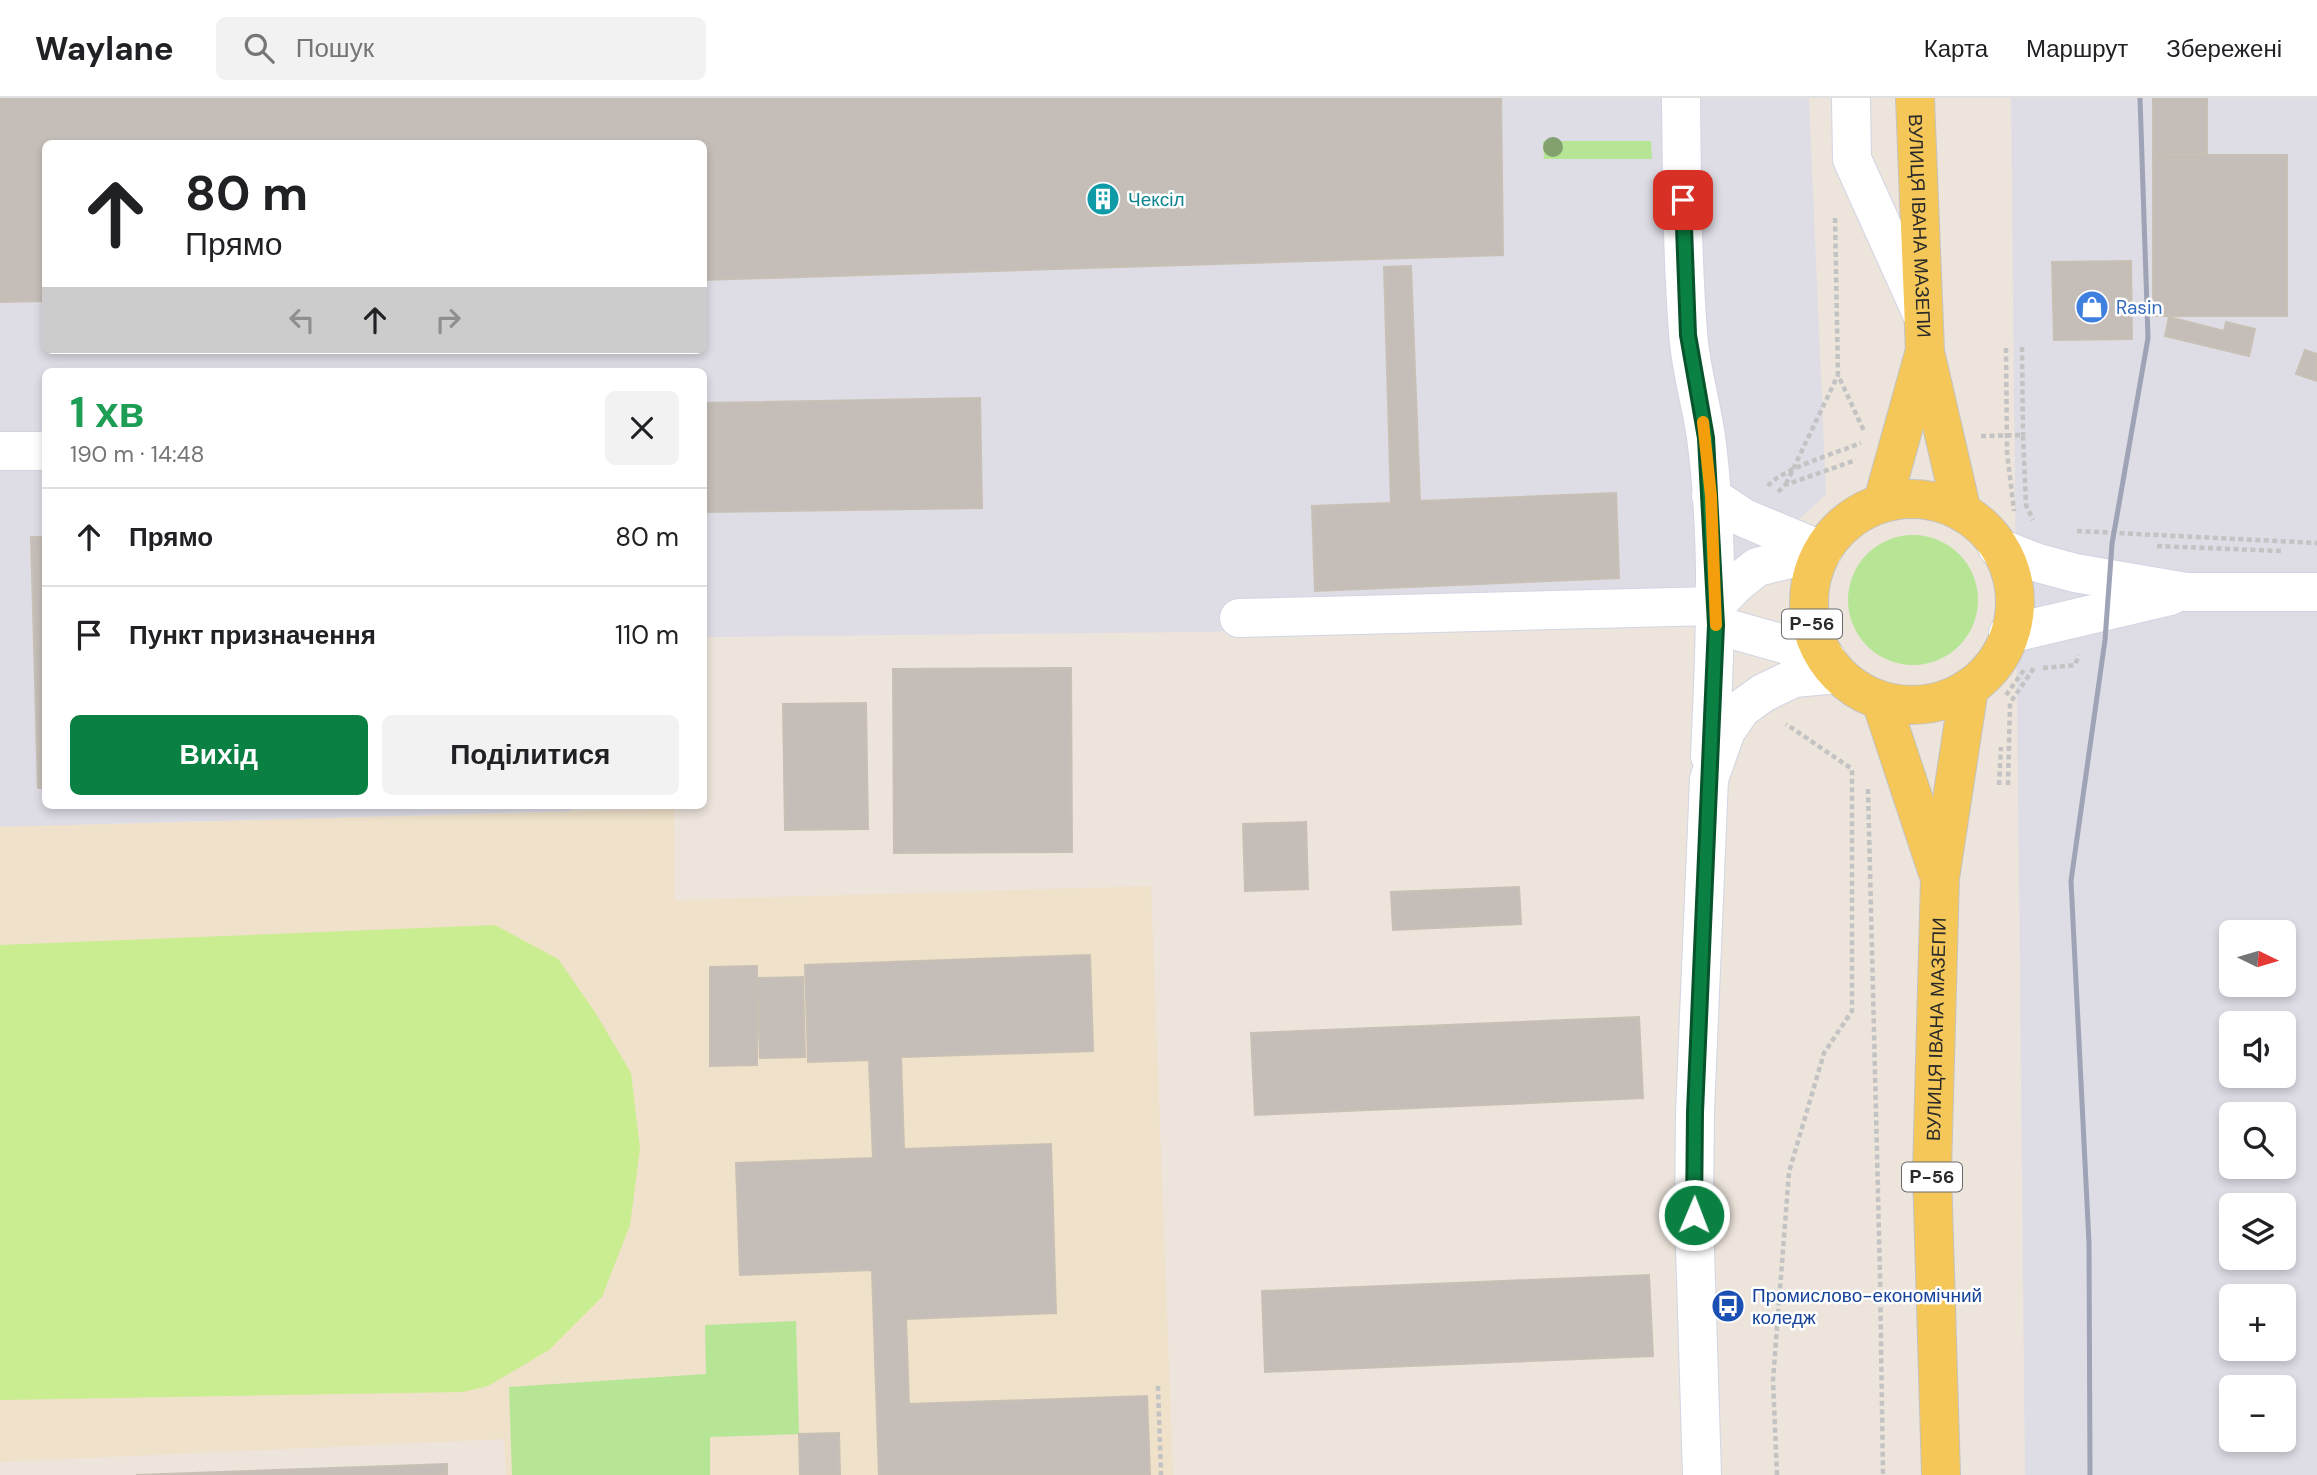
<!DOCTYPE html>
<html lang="uk">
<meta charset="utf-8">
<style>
:root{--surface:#fff;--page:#f2f2f2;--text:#202124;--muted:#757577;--line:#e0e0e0;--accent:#0b8043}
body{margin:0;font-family:"DM Sans",sans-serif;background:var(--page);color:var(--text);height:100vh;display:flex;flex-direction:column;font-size:26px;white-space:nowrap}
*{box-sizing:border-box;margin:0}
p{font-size:23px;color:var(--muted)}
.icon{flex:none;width:38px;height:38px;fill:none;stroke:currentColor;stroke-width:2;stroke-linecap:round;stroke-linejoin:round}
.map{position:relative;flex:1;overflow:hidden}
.side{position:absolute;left:42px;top:270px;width:665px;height:441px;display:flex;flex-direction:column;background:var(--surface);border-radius:10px;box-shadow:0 4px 10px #0003}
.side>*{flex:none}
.banner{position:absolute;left:42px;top:42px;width:665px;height:214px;border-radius:10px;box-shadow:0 4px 10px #0003;background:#fff;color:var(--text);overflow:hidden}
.needle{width:46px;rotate:95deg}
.controls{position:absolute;left:2219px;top:822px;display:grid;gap:14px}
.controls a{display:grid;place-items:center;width:77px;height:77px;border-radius:10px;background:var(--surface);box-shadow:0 4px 10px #0003;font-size:35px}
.pin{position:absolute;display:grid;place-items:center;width:60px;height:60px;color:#fff;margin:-30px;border-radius:14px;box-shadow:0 4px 10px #0006}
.me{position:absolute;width:77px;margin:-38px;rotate:1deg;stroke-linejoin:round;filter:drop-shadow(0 0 5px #0008)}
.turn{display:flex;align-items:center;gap:24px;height:147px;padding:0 28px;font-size:32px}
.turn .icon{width:91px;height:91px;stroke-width:2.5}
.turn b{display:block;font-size:49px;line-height:60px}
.lanes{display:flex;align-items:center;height:66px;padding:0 28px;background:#0003;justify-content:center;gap:35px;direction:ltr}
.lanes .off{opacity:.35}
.round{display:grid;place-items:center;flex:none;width:74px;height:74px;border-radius:10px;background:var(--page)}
.head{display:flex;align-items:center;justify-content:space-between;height:119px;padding:0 28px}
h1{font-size:42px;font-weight:700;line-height:52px;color:#1e9e55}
.cta{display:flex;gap:14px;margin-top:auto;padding:14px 28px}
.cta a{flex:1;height:80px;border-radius:10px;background:var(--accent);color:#fff;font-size:28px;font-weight:700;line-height:80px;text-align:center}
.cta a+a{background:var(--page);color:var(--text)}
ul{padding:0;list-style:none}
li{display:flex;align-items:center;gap:21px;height:98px;padding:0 28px;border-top:2px solid var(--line)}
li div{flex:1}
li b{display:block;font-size:26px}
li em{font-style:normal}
header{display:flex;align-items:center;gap:42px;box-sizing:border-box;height:98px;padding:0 35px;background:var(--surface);border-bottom:2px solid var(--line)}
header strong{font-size:33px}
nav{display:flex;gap:38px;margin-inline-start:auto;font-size:24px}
.search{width:490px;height:63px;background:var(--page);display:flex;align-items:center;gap:18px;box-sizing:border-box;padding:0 24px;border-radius:10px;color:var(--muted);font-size:26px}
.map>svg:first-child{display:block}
.industrial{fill:#dedce5;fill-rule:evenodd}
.education{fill:#efe1ca}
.green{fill:#b6e596}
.pitch{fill:#cbed91}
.building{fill:#c5beb8;stroke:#c8c0b5;stroke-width:2}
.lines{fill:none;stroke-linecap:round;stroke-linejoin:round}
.minor-casing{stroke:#d1d5e3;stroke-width:40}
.major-casing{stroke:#c3c3c3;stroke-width:40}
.path{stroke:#c3c3c3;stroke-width:4.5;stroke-dasharray:5 3.5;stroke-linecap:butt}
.minor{stroke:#fff;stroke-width:38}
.major{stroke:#f5c758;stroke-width:38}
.rail{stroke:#9ea3b5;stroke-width:5}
.tree{fill:#83a16f}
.route-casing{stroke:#07532c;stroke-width:18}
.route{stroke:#0b8043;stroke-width:12}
.slow{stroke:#f59e0b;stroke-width:12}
.labels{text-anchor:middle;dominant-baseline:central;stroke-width:5;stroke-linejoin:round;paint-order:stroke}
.shield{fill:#fff;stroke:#6a6a6a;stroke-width:2}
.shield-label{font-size:18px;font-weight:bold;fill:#2a2a2a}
.culture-label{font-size:19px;fill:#0d838f;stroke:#fff;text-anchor:start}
.street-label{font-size:19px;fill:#2a2a2a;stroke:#fff}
.shop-label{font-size:19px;fill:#366cbe;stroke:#fff;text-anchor:start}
.transit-label{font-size:19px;fill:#164399;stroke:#fff;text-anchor:start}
</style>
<header>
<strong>Waylane</strong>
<div class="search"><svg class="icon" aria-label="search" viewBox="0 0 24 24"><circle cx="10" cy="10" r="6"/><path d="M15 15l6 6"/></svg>Пошук</div>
<nav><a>Карта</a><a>Маршрут</a><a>Збережені</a></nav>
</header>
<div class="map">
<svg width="2317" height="1377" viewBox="0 0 2317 1377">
<rect width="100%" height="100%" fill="#ede4db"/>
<!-- industrial -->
<path class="industrial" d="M0 0H1809L1826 396 1695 520 1201 534 704 539V273H46V707H571V713L0 729ZM46 46H704V252H46Z
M2011 0H2317V1377H2025ZM2231 835H2284V887H2231ZM2231 926H2284V978H2231ZM2231 1017H2284V1069H2231ZM2231 1108H2284V1160H2231ZM2231 1199H2284V1251H2231ZM2231 1290H2284V1342H2231Z"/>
<!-- education -->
<path class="education" d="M674 711 675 802 1151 788 1173 1377H506L504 1341 0 1364V729Z"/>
<!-- green -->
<path class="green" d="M1543 43H1651L1652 61H1544Z
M1848 502a65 65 0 1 1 130 0a65 65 0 1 1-130 0Z
M796 1223 799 1336 710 1339V1377H512L509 1289 706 1276 705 1227Z"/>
<!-- pitch -->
<path class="pitch" d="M495 827 558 861 595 914 631 975 640 1050 630 1127 602 1199 549 1252 488 1288 463 1294 0 1302V847Z"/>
<!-- building -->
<path class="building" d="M0 0H1501L1503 157 704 182V46H46V203L0 204Z
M2153 0H2207V56L2153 57Z
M2153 57H2287V218H2153Z
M2131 163 2132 241 2054 242 2052 164Z
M1411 168 1420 403 1616 395 1619 480 1315 493 1312 408 1391 405 1384 169Z
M2169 219 2224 233 2226 224 2255 231 2249 258 2165 238Z
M2305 252 2317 256V283L2296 276Z
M980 300 982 410 704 414V305Z
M31 439H46V690H38Z
M1071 570 1072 754 894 755 893 571Z
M866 605 868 731 785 732 783 606Z
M1306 724 1308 791 1245 793 1243 726Z
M1519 789 1521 826 1393 832 1391 794Z
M1090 857 1093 953 901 959 904 1051 1051 1046 1056 1215 906 1221 909 1306 1147 1298 1150 1377H879L872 1172 740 1177 736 1065 873 1060 869 962 808 964 805 867Z
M757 868V967L710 968V869Z
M803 879 805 959 760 960 757 880Z
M1639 919 1643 1000 1255 1017 1251 935Z
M1649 1177 1653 1258 1265 1274 1262 1193Z
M839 1335 840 1377H800L799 1336Z
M447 1366V1377H136Z"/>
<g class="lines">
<defs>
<path id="minor" d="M1681 0C1682 78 1682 156 1688 234 1690 269 1701 304 1706 339 1720 444 1715 552 1710 658
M1851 0 1852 61 1922 216
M0 353H46
M1711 398 1744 420 1823 453
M1997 449 2035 464 2075 475 2186 494H2317
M1239 520 1715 508 1736 486 1757 469 1823 453
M1716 527 1794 549 1827 561
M2008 536 2170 498
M1702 1377 1694 1117 1695 1014 1709 681 1726 633 1741 611 1763 595 1794 580 1838 576"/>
<g id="major">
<path id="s1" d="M1915 0 1925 254 1962 414"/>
<circle cx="1912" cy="504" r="103"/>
<path d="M1883 403 1924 256"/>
<path d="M1882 606 1937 772"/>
<path id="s2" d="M1941 1377 1932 1073 1940 780 1969 590"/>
</g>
</defs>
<!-- minor casing -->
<use href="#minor" class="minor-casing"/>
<!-- major casing -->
<use href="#major" class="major-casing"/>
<!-- path -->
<path class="path" d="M1835 120 1838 277 1864 333
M2022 249 2023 337
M2006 250 2007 354 2014 413
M1981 338 2023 337 2026 407 2033 422
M1786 386 1838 277
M1768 388C1781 371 1839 354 1861 345
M1778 394 1785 387 1856 362
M2077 433 2317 445
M2157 448 2281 453
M2043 570 2075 567 2079 557
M2006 597 2024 572
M1999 687 2001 649
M2008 687 2010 605 2034 570
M1868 691 1880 1177 1883 1377
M1158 1288 1161 1377
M1777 1377 1773 1282 1789 1074 1824 955 1852 913V671L1786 626"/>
<!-- minor -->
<use href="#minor" class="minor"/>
<!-- major -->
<use href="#major" class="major"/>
<!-- rail -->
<path class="rail" d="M2090 1377 2089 1145 2071 783 2105 542 2112 446 2148 240 2140 0"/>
</g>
<!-- trees -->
<circle class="tree" cx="1553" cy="49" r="10"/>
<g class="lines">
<defs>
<path id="route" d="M1683 102 1688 237 1706 340 1716 527 1695 1014 1694 1117"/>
</defs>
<!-- route casing -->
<use href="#route" class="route-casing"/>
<!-- route -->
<use href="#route" class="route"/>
<!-- slow -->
<path class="slow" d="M1703 324 1711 398 1716 527"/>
</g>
<!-- icons -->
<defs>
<symbol id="building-disc" viewBox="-11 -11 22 22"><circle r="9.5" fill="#0f9aa8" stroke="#fff"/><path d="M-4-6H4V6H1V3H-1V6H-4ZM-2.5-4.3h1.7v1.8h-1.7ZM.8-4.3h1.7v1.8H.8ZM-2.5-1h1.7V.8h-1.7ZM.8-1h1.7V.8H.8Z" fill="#fff"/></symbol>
<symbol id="shop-disc" viewBox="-11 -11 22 22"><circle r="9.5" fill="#3f7fe0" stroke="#fff"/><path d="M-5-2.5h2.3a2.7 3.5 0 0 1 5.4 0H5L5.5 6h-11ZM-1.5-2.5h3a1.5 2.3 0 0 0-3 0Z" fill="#fff"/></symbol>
<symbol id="bus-disc" viewBox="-11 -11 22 22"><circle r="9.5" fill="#1a4fb4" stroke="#fff"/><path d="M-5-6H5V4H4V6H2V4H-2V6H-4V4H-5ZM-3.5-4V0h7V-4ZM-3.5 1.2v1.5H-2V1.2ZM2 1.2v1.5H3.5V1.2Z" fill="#fff"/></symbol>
</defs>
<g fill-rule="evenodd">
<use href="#building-disc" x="1084" y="82" width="38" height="38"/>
<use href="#shop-disc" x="2073" y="190" width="38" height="38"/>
<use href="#bus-disc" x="1709" y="1189" width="38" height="38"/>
</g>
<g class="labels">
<!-- shield labels -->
<g class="shield">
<rect x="1782" y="511.5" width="60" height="29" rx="5"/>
<rect x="1902" y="1064.5" width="60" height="29" rx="5"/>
</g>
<g class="shield-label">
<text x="1812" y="526">Р-56</text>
<text x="1932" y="1079">Р-56</text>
</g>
<!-- culture labels -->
<g class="culture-label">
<text x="1128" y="101">Чексіл</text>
</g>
<!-- street labels -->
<g class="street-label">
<text stroke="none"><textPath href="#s1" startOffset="128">ВУЛИЦЯ ІВАНА МАЗЕПИ</textPath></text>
<text stroke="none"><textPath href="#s2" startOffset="446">ВУЛИЦЯ ІВАНА МАЗЕПИ</textPath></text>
</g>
<!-- shop labels -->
<g class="shop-label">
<text x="2116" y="209">Rasin</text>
</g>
<!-- transit labels -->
<g class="transit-label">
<text x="1752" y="1197">Промислово-економічний<tspan x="1752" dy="22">коледж</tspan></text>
</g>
</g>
</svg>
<div class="controls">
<a><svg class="needle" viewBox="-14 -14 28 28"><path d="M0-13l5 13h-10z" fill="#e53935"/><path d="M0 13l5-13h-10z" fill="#757577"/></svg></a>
<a><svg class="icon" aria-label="sound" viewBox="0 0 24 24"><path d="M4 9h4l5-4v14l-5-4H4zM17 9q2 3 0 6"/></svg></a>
<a><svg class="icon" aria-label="search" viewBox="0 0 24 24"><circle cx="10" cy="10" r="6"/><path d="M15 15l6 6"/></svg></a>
<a><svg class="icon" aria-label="layers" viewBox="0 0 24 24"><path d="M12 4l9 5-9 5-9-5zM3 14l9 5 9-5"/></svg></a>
<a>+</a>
<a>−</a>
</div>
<div class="pin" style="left:1683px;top:102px;background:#d93025"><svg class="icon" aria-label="arrive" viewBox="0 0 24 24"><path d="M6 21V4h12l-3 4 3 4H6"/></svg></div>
<svg class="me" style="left:1694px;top:1117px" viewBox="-20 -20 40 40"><circle r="17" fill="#0b8043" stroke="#fff" stroke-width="3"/><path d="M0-11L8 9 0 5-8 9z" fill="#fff"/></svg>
<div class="banner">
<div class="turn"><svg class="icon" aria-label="ahead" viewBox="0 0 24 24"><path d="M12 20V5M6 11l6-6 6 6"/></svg><div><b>80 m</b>Прямо</div></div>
<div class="lanes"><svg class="icon off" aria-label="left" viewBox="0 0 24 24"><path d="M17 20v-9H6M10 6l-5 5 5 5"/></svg><svg class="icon" aria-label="ahead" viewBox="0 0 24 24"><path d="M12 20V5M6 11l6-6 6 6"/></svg><svg class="icon off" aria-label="right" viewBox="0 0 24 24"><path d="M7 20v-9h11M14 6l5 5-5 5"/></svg></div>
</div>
<section class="side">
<div class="head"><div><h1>1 хв</h1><p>190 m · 14:48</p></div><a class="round"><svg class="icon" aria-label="close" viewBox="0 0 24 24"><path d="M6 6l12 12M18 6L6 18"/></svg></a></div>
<ul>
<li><svg class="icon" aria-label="ahead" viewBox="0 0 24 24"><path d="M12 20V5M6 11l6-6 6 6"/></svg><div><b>Прямо</b></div><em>80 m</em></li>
<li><svg class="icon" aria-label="arrive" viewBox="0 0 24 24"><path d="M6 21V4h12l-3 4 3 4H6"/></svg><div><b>Пункт призначення</b></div><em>110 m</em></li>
</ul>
<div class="cta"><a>Вихід</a><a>Поділитися</a></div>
</section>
</div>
